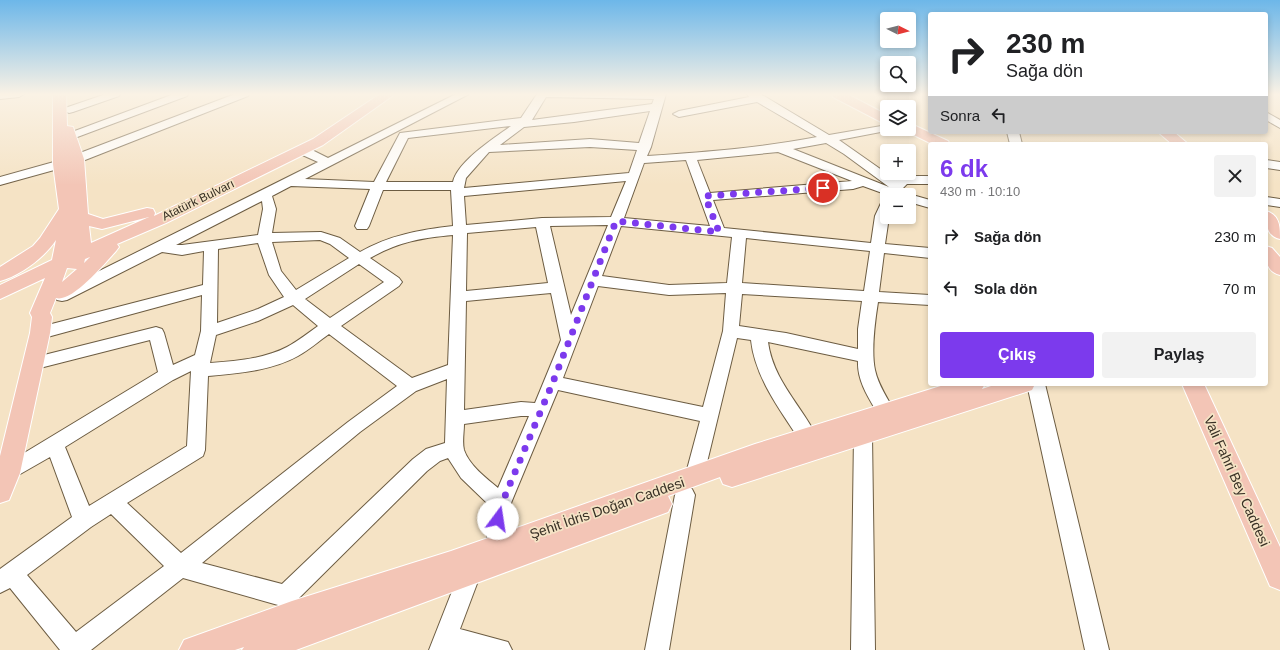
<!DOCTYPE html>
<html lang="tr">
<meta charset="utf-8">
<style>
:root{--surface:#fff;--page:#f2f2f2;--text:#202124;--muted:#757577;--accent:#7c3aed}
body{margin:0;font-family:Helvetica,sans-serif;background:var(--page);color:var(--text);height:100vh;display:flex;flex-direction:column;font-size:15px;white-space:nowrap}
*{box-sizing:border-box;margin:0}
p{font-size:13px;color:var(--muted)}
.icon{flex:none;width:22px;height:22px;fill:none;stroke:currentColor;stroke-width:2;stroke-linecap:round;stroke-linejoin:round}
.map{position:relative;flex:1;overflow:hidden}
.panel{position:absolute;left:928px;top:142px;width:340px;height:244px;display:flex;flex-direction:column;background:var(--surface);border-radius:4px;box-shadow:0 2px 6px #0003}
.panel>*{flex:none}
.banner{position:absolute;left:928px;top:12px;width:340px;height:122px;border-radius:4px;box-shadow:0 2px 6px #0003;background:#fff;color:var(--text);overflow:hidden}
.needle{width:26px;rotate:96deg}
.controls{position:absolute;left:880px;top:12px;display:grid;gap:8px}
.controls a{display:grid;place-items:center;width:36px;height:36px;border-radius:4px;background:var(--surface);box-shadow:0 2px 6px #0003;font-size:20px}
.pin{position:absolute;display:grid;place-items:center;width:34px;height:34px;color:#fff;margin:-17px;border:2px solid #fff;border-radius:50%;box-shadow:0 1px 4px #0007}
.me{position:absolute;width:44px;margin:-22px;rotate:14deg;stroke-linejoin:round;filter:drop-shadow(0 0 3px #0008)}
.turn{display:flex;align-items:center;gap:14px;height:84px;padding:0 12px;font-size:18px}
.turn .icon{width:52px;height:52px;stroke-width:2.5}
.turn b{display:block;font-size:28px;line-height:34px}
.then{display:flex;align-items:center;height:38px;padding:0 12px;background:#0003;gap:8px;font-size:15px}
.round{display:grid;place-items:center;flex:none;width:42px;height:42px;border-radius:4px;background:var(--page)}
.head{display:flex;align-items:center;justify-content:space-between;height:68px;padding:0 12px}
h1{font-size:24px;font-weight:800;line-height:30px;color:var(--accent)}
.action{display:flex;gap:8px;margin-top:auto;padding:8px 12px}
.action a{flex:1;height:46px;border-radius:4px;background:var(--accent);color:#fff;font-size:16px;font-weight:800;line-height:46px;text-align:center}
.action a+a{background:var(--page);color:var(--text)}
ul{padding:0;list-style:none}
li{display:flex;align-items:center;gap:12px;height:52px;padding:0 12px}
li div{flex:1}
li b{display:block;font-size:15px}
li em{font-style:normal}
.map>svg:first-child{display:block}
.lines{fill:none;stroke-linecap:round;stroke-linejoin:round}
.minor-casing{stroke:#6c5c42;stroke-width:2}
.major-casing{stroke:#fff;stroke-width:2}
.minor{fill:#fff;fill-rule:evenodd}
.major{fill:#f3c5b6;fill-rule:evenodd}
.route{stroke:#7c3aed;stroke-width:7;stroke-dasharray:0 12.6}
.labels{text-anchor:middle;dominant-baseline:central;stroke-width:3.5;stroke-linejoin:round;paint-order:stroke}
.street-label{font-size:12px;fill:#383025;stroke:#f5e3c5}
.near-street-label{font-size:14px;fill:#383025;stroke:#f5e3c5}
</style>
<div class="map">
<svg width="1280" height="650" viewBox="0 0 1280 650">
<rect width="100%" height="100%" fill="#f5e3c5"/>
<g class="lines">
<defs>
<path id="minor" d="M0 94H24L19 97 0 99Z
M106 94H120L119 96 73 112 69 113 63 110 65 108Z
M174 94H188L187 96 72 139H64L62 137 64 135Z
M235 94H249L248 96 80 162 76 163 70 159 72 156Z
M456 94H469L305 179 374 182 400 133 521 118 537 94H666L651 147 647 156C704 152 760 148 817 137L757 102 679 117 673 114 679 111 749 97 747 94H759L764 96 829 135 887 125V129H892L891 130 839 140 896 180 904 176H930V184H907L900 191 905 195H887V198L885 194 863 186 853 189 713 200 724 228 871 243 875 216 882 201 887 200V217H889L885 244 930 248V258L884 253 879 292 930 295V305L878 302C875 321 871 351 875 370 878 385 888 399 895 412L892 417 886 419 880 417C870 400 857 382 858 361L768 342C773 380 801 405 817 437L815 442 808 445 801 442C781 411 755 378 751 340L737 338 702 483 695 485 688 483 685 477 700 421 558 390 511 503C508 518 511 541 505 553L498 556 491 553C484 539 487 521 490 506L461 478 448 458 440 461 427 471 298 599 301 606 298 614 290 617 282 614 278 605 183 578 91 650H60L10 588 0 593V569L72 517 50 457 8 481 1 479V467L158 372 150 340 32 370 26 368 24 364 26 360 32 358 156 327 162 329 164 333 173 365 195 355 201 331 202 295 40 339 34 337 32 333 34 329 40 327 203 285 204 251 182 255 162 252 67 300 62 301 57 300 54 296 57 292 318 162 298 153 296 150 298 147H306L328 158ZM546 97 654 99 652 104 532 120ZM650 111 639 143 590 139 500 145 524 127 574 122ZM511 126C494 138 457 162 453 182H386L408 138ZM826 143 844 154 889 187 793 149ZM590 147 637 150 629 173 464 188 466 178 489 152ZM778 152 852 181 710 193 697 160ZM686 160 710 226 624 218 644 163ZM626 181 611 217 542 218 466 225 464 196ZM291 186 370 189 355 226 357 229H367L369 226 383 190H451L453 226C419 230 390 235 360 252L340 238 321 232 272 233 276 209 272 196ZM262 201 263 209 258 235 182 245H176ZM608 225 571 315 550 226ZM621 226 732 237 727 283 669 285 602 276ZM536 227 548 283 466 291 467 233ZM453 235 448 365 412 378 341 326 399 286 402 282 399 278 370 258C399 242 420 238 453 235ZM746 238 870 251 864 291 742 283ZM320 240 330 244 349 258 296 290 281 271 272 242ZM258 243 269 275 284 297 258 309 217 323 218 249ZM359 264 384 282 330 318 305 299ZM598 286 669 295 726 293 723 331 703 407 563 378ZM551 293 561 340 535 403 521 402 464 410 466 301ZM742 294 862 301 858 329V349L786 333 739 326ZM293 305 318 326C308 333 298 341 287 347 264 359 236 361 210 363L216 335 258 321ZM329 334 397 386 348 422 181 553 127 503 203 456 205 450 208 376C238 373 271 371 298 356 309 350 319 341 329 334ZM191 371 187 446 89 506 65 447 173 380ZM447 379 445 443 426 449 413 459 282 584 202 563 360 432 416 391ZM521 416H529L498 488C486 478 469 465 464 450 462 442 464 432 464 424ZM111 514 164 566 76 632 27 575 91 527Z
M1266 112 1280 120V128L1266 120Z
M1007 132H1019L1022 144H1010Z
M61 160 67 164 65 167 0 185V177Z
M1266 160 1280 162V170L1266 168Z
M909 194 930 200V208L909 202V195H905Z
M1266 197 1280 199V207L1266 205Z
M1027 384H1045L1109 650H1085Z
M863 427 870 430 872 435 875 650H851L854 435 856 430Z
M685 486 692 489 695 495 669 650H645L675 495 678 489Z
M470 563 478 566 481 573 460 629 508 642 512 650H429L462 566Z"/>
<path id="major" d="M53 94H66L67 126 73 127 84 159 88 214 103 219 147 208 153 209 155 213 154 216 313 139 380 94H395L323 145 166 223 117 244 119 247 116 251C105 263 72 303 56 298L50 313 52 317 50 333 20 473 9 500 0 503V456L30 333 32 317 30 313 45 278 0 299V285L52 260 56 240C45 257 20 276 0 281V267L33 246 40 238 59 209 53 164ZM149 217 91 243 89 226 102 229ZM90 257 84 263 85 259ZM67 268 77 269 62 282Z
M831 94H847L887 115V125L833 97Z
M909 123 948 141 950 144H932L904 130 909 129Z
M1158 132H1174L1188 144H1172Z
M1266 211C1280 215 1280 227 1280 239 1266 236 1266 223 1266 211Z
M1266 246 1272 248 1280 257V275C1265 271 1266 259 1266 246Z
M947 384H985L982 389 997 384H1035L1032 390 732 487 723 484 720 477 668 496 672 504 668 512 296 650H242L244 647 235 650H179L184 640 292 601 451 551 755 444Z
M1182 384H1204L1280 547V590L1270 586Z"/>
</defs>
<!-- minor casing -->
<use href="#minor" class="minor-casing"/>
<!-- major casing -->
<use href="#major" class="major-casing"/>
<!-- minor -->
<use href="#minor" class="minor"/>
<!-- major -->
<use href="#major" class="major"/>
</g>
<!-- sky -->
<linearGradient id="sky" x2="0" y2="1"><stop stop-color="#6db7e9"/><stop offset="0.51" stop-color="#faf2e5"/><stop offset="1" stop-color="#faf2e5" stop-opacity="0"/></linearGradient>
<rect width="1280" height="185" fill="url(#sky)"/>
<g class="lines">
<!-- route -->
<path class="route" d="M498 519 502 503 553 382 616 221 719 232 705 196 823 188"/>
</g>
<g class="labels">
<!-- street labels -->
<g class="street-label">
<text transform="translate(198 200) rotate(-26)">Atatürk Bulvarı</text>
</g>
<!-- near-street labels -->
<g class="near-street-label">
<text transform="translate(1237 481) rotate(66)">Vali Fahri Bey Caddesi</text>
<text transform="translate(607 508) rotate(-19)">Şehit İdris Doğan Caddesi</text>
</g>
</g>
</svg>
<div class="controls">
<a><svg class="needle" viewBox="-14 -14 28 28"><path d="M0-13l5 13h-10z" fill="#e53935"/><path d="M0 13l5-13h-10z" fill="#757577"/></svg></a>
<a><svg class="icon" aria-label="search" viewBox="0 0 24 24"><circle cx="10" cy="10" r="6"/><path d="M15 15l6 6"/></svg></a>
<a><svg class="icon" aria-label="layers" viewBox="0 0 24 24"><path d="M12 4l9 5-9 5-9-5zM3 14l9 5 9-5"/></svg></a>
<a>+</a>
<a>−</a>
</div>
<div class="pin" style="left:823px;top:188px;background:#d93025"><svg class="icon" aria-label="arrive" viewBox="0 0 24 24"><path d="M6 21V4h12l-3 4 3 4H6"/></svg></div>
<svg class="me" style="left:498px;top:519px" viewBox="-20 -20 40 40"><circle r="19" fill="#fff"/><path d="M0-13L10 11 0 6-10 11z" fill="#7c3aed"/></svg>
<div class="banner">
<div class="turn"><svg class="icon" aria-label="right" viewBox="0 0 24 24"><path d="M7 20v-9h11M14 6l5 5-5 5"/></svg><div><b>230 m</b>Sağa dön</div></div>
<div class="then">Sonra<svg class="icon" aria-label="left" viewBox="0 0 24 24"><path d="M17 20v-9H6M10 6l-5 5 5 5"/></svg></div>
</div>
<section class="panel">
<div class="head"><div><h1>6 dk</h1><p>430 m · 10:10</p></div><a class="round"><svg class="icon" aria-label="close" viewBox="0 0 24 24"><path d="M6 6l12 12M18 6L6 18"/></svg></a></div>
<ul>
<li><svg class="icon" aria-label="right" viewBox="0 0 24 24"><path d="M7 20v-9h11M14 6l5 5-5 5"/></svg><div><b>Sağa dön</b></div><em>230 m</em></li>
<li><svg class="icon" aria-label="left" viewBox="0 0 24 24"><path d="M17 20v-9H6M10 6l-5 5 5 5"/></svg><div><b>Sola dön</b></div><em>70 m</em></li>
</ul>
<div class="action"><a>Çıkış</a><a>Paylaş</a></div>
</section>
</div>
